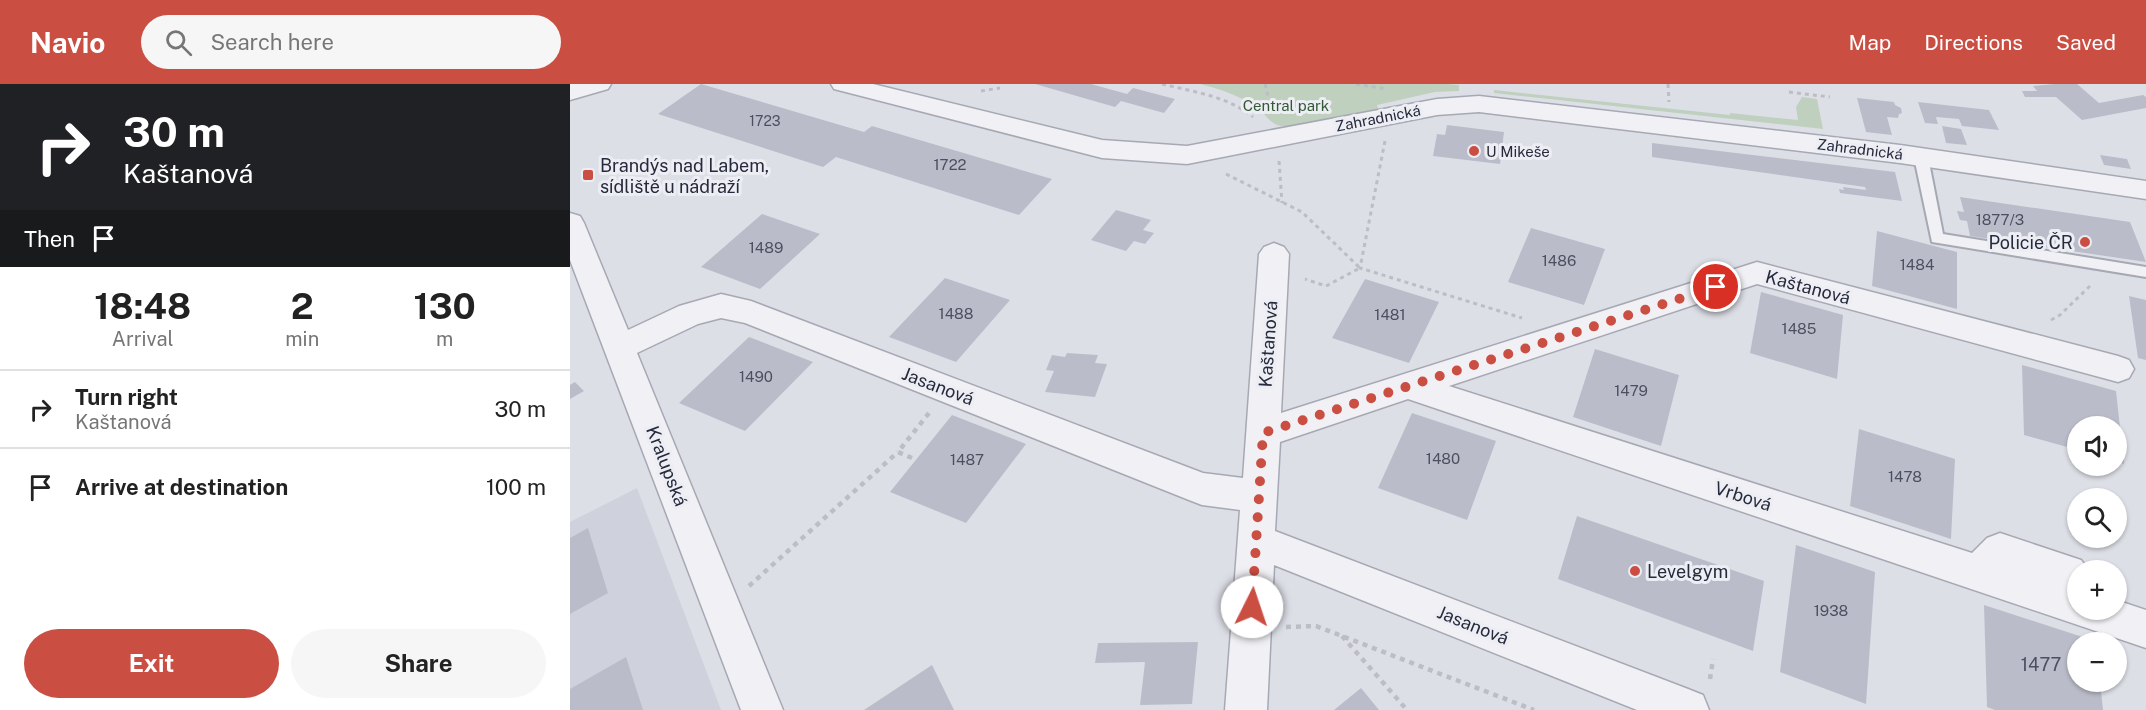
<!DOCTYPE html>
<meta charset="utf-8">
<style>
:root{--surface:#fff;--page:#f6f6f6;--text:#222;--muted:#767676;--line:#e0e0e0;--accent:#cb4e43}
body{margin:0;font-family:"Public Sans",sans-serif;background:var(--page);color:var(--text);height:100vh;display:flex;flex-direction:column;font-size:22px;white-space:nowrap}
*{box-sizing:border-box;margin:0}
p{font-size:20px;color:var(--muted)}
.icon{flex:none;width:33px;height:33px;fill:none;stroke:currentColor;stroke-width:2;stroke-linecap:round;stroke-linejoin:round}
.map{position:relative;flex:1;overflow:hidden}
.side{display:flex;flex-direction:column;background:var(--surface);width:570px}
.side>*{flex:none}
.hud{background:#202124;color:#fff;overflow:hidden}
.buttons{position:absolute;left:1497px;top:332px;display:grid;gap:12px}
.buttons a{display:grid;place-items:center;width:60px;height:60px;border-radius:50%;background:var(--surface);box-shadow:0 2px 4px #0004;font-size:30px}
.pin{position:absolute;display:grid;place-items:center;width:51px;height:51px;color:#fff;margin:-26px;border:3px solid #fff;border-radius:50%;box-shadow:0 2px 6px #0007}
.me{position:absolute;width:66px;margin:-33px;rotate:4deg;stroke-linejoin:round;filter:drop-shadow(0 0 4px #0008)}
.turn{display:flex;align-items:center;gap:21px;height:126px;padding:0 24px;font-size:27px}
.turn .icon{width:78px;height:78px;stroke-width:2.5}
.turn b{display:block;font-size:42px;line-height:51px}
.then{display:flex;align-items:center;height:57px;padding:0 24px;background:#0003;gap:12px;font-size:22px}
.eta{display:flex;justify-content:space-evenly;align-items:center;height:102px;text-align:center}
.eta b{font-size:36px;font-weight:700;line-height:42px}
.button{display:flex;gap:12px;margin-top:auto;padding:12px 24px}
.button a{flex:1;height:69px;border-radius:36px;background:var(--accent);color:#fff;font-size:24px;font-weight:700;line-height:69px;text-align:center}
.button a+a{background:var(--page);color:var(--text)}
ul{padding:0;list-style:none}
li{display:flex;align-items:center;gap:18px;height:78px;padding:0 24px;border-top:2px solid var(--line)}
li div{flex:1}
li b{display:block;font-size:22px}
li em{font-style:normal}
header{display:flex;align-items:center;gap:36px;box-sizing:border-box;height:84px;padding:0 30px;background:var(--accent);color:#fff}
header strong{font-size:28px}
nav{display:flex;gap:33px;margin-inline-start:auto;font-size:21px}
.search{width:420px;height:54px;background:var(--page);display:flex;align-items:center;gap:15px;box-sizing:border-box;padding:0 21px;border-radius:33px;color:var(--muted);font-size:22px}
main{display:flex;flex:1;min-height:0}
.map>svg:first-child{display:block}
.built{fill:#cfd1dc}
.green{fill:#bfd0be}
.building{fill:#babdc9}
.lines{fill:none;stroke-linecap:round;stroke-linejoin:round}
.service-casing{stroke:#a6a9b4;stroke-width:4}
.minor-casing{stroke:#a6a9b4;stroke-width:3}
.path-far1{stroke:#bcbdc5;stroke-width:3;stroke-dasharray:4 4;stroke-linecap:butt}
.path{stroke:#bcbdc5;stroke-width:4.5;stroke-dasharray:5 5;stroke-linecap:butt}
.service{fill:#f0f0f5;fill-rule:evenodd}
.minor{fill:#f0f0f5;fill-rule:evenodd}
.route{stroke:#cb4e43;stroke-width:10;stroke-dasharray:0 18}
.poi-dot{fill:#cb4e43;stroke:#eceef4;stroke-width:2}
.labels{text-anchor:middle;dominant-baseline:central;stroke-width:6;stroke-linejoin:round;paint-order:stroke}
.far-number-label{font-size:14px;fill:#4c4f60}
.far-park-label{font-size:15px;fill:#345836;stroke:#eceef4}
.far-street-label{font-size:15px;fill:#272a3d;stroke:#eceef4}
.far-poi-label{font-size:15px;fill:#272a3d;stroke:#eceef4;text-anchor:start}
.number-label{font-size:15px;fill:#4c4f60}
.poi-label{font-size:18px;fill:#272a3d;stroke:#eceef4;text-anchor:start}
.street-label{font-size:18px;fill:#272a3d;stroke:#eceef4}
.near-number-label{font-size:18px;fill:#4c4f60}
</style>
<header>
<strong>Navio</strong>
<div class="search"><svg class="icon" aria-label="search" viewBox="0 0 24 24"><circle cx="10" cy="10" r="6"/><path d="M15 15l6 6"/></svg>Search here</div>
<nav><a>Map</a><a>Directions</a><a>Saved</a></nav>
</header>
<main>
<section class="side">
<div class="hud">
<div class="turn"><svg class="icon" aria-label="right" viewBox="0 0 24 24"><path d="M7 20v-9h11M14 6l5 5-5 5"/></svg><div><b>30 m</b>Kaštanová</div></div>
<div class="then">Then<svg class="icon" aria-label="arrive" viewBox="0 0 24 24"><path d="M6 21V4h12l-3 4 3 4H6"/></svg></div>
</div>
<div class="eta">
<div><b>18:48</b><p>Arrival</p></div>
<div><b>2</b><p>min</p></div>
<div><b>130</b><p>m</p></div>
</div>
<ul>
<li><svg class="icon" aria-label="right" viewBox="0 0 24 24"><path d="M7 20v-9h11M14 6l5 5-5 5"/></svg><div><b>Turn right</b><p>Kaštanová</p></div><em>30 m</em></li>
<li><svg class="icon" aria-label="arrive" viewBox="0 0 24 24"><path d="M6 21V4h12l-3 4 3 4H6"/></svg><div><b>Arrive at destination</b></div><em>100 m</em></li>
</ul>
<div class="button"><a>Exit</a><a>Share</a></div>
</section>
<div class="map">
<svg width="1576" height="626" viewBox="0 0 1576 626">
<rect width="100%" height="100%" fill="#dddfe7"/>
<!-- built -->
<path class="built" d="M67 404 151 626H0V438Z"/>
<!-- green -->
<path class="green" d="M630 0H877L889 1V7L865 8 807 21 808 25C788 29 722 47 707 41 698 37 694 28 686 23 668 11 650 5 630 0Z
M924 6 1160 31V29L1228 36 1226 23 1232 13 1247 15 1253 45 924 9Z"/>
<!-- building -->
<path class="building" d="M131 0 294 48 302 42 482 95 449 131 266 73 253 83 88 30Z
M465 0H521L557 10 563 4 605 15 594 29 551 17 545 23Z
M1485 0H1507L1529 19 1573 11 1576 13V24L1512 36 1486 13H1455L1452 7H1467L1463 2Z
M1287 14 1324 18 1325 21 1331 24 1332 29 1329 30 1328 34 1317 33 1322 51 1296 48Z
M1348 18 1419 26 1429 46 1392 42 1389 35 1366 33 1368 40 1355 39Z
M877 41 934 48 930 80 863 72 867 50 875 51Z
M1372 42 1391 45 1397 61 1376 59Z
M1082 59 1325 88 1332 117 1270 109 1269 105 1274 106 1273 103 1296 106 1295 103 1082 73Z
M1530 71 1557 75 1561 85 1534 81Z
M1390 113 1560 138 1576 178 1400 152 1397 137 1390 136 1387 127 1394 128Z
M546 126 581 136 573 146 584 149 575 160 564 157 556 167 521 156Z
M192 130 250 150 190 205 131 183Z
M961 144 1035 165 1014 221 938 198Z
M1307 147 1387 168V225L1302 202Z
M375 194 440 216 386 278 319 253Z
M795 195 869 218 839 279 762 254Z
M1191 208 1273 231 1267 295 1180 269Z
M1559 212 1576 216V276L1568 274Z
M179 253 243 278 175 347 109 319Z
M1025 265 1109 291 1091 362 1003 333Z
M497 269 528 271 525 279 537 280 525 313 475 308 484 287 476 286 482 271 495 273Z
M1452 281 1546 307 1554 380 1546 377V342H1508V366L1454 351Z
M5 298 14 307 0 315V301Z
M842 329 926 357 897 436 808 404Z
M382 331 456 360 396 439 320 408Z
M1289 345 1385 375 1381 455 1280 422Z
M1007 432 1194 497 1183 567 988 495Z
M18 444 38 509 0 530V454Z
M1226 461 1305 488 1296 620 1210 588Z
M1414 521 1528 558H1508V597H1530L1533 626H1425L1417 623Z
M628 558 622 620 570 621 575 578 525 579 528 559Z
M56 573 73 626H0V605Z
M362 581 384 626H294Z
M791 604 809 626H764Z"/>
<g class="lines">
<defs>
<path id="service" d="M1351 69 1358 73 1373 150 1576 183V193L1362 158 1344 73Z"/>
<path id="minor" d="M0 0H41L38 5 0 16Z
M261 0H303L532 56 617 62 867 15 909 12 1330 61 1576 97V115L1330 79 909 28 867 31 617 80 532 74 264 5Z
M0 129 10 132 14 139 58 246 109 222 151 210 181 217 633 389 673 394 689 170 694 163 704 159 714 163 719 170 711 329 1187 178 1548 272 1559 276 1564 285 1559 294 1548 298 1187 200 879 302 1402 469 1417 454 1430 449 1511 476 1519 486H1508V525H1546V516L1576 526V564L838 315 710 358 705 447 1118 605 1133 611 1139 626H1067L704 481 697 626H655L670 426 632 421 619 416 175 239 151 234 128 240 67 269 213 626H171L0 176Z"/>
</defs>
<!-- service casing -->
<use href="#service" class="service-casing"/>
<!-- minor casing -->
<use href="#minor" class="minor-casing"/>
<!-- path-far1 -->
<path class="path-far1" d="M592 0C624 8 657 12 683 33
M695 0 702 28
M786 0 816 5
M1098 0 1099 18
M411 7 430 4
M1219 8 1260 13
M815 57 790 184 952 234
M709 77 712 119
M656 90 732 128 790 184 756 202 735 195
M1481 236 1490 231 1520 202"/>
<!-- path -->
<path class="path" d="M342 374 328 368 359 329
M179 502 328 368
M716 543 746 542 964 626
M772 552 837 626
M1140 595 1143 575"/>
<!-- service -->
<use href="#service" class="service"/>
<!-- minor -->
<use href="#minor" class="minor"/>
</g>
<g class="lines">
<!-- route -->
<path class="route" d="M682 523 693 349 1146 203"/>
</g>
<!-- markers -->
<g class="poi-dot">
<circle cx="904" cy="67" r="6"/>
<rect x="12" y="85" width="12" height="12" rx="3"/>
<circle cx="1515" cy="158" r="6"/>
<circle cx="1065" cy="487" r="6"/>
</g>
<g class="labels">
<!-- far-number labels -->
<g class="far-number-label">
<text x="195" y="37">1723</text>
</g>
<!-- far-park labels -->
<g class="far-park-label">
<text x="716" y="21">Central park</text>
</g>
<!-- far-street labels -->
<g class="far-street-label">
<text transform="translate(808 34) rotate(-11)">Zahradnická</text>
<text transform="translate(1290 65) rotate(7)">Zahradnická</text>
</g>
<!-- far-poi labels -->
<g class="far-poi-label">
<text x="916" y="67">U Mikeše</text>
</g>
<!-- number labels -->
<g class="number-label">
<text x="380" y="80">1722</text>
<text x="1430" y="135">1877/3</text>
<text x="196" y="163">1489</text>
<text x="989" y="176">1486</text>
<text x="1347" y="180">1484</text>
<text x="386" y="229">1488</text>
<text x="820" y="230">1481</text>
<text x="1229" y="244">1485</text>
<text x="186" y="292">1490</text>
<text x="1061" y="306">1479</text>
<text x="873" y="374">1480</text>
<text x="397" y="375">1487</text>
<text x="1335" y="392">1478</text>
<text x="1261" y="526">1938</text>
</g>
<!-- poi labels -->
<g class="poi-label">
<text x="30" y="81">Brandýs nad Labem,<tspan x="30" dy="21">sídliště u nádraží</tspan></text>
<text x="1503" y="158" text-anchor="end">Policie ČR</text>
<text x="1077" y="487">Levelgym</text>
</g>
<!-- street labels -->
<g class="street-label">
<text transform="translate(1238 203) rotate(15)">Kaštanová</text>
<text transform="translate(698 260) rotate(-86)">Kaštanová</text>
<text transform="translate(368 302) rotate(21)">Jasanová</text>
<text transform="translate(97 382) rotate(69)">Kralupská</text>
<text transform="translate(1173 412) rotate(18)">Vrbová</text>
<text transform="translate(903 541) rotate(22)">Jasanová</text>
</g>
<!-- near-number labels -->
<g class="near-number-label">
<text x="1471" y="580">1477</text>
</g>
</g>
</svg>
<div class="buttons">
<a><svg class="icon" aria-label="sound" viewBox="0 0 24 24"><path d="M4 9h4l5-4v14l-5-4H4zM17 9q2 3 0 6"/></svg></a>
<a><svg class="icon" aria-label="search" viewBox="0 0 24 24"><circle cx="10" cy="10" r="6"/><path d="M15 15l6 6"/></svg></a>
<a>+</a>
<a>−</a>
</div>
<div class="pin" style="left:1146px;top:203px;background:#d93025"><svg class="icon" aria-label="arrive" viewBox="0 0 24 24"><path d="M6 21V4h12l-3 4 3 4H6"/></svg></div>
<svg class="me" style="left:682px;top:523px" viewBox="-20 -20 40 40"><circle r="19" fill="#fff"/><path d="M0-13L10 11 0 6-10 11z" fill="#cb4e43"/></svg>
</div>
</main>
